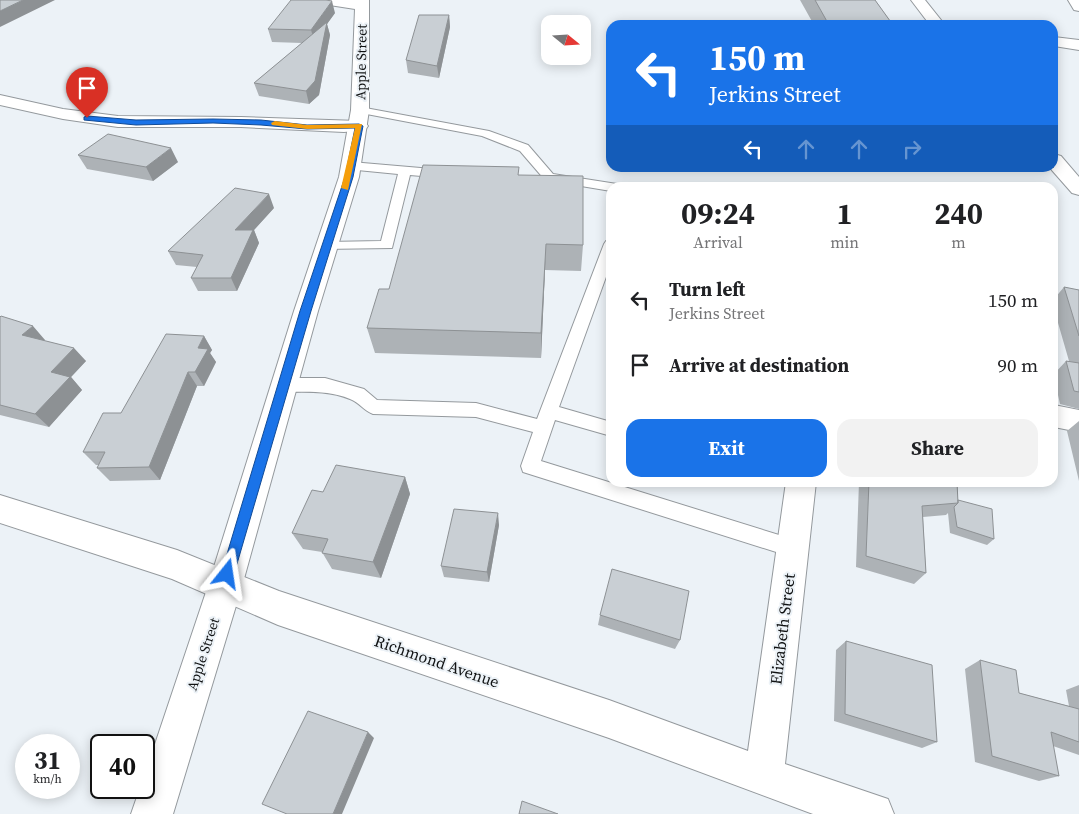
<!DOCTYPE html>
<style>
:root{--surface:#fff;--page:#f2f2f2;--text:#202124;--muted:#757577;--accent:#1a73e8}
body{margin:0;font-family:"Source Serif 4",serif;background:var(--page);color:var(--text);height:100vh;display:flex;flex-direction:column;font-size:19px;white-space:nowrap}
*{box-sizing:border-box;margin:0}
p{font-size:16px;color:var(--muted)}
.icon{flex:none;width:28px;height:28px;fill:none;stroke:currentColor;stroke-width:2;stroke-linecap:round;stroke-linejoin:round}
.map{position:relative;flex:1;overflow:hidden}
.sheet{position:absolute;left:606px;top:182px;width:452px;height:305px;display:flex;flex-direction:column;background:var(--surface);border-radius:15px;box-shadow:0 2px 12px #0003}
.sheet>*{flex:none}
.banner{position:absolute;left:606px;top:20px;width:452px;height:152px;border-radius:15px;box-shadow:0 2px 12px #0003;background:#1a73e8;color:#fff;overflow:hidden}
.needle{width:32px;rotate:108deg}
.tools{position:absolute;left:541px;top:15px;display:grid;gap:10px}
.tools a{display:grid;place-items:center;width:50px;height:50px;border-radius:10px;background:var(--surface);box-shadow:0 2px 12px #0003;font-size:25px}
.speed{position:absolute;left:15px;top:734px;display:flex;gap:10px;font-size:25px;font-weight:700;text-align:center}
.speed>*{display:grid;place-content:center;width:65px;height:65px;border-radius:50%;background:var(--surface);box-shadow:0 2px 12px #0003;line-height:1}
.speed small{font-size:12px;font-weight:400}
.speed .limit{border:2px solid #111;border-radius:8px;background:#fff;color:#111}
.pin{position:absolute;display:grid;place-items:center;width:42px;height:42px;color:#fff;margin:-51px -21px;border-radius:50% 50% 50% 0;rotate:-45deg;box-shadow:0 0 5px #0007}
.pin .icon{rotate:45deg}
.me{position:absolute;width:55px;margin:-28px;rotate:15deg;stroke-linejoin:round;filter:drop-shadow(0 0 4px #0008)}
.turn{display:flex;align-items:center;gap:18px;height:105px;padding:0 20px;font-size:22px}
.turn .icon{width:65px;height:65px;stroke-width:2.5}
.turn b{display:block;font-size:35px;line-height:42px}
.lanes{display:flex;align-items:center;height:48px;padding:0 20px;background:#0003;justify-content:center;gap:25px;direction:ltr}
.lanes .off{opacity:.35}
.eta{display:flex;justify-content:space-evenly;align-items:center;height:85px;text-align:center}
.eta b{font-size:30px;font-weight:700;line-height:35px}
.primary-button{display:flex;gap:10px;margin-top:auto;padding:10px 20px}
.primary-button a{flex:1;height:58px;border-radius:15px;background:var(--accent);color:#fff;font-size:20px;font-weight:700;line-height:58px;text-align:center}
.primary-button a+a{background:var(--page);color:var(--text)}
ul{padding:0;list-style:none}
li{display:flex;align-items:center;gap:15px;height:65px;padding:0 20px}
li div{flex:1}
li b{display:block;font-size:19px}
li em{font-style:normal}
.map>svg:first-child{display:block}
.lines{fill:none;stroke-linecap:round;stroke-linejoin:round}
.service-casing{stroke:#94999d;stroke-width:2}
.minor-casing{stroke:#94999d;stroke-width:2}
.tertiary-casing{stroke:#94999d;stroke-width:2}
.service{fill:#fff;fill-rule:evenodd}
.minor{fill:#fff;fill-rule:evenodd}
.tertiary{fill:#fff;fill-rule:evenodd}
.wall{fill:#adb2b6}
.shaded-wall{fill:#8d9194}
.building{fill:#c9cfd4;stroke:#8d9194}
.route{fill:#1a73e8;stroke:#114b97}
.slow{fill:#f59e0b}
.labels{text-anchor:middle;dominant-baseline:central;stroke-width:4;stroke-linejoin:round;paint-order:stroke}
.street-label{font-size:14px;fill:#101213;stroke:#ecf2f7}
.near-street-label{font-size:16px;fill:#101213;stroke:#ecf2f7}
</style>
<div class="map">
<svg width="1079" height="814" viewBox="0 0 1079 814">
<rect width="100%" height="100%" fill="#ecf2f7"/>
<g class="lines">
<defs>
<path id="service" d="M360 107 489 131 528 145 553 174 617 184 623 188H611V191L545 180 520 151 482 136 356 112 354 110 356 108Z
M351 162 444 170 450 174 444 178 410 175 392 248 322 249 320 246 322 243 327 242 381 241 398 174 347 169 345 166 347 163Z
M611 240V263L559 407 611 422V436L555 420 541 461 792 539 799 541 802 548 799 555 792 557 523 472 521 466 533 432 476 417 373 414C364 411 359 402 350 399 328 390 306 392 283 392L277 390 274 385 277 380 283 378H325L364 389 377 400 476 403 537 419 604 244 606 241Z"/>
<path id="minor" d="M911 0H925L945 25H930Z
M1068 0H1079V11L1074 10Z
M1054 37 1079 40V50L1054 46Z
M0 95 63 109 118 116 241 117 359 121 365 122 368 126 365 130 344 132 241 127H118L63 119 0 105Z
M1054 154 1061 156 1079 177V195L1072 193 1050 168H1054Z
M1054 405 1079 410V432L1054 427Z
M786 482H816L785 764 888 799 894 814H813L609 738 278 625 172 579 0 523V495L177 550 279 591 609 700 748 751Z"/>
<path id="tertiary" d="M316 0H369V110L359 177 318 311 242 586 173 814H131L140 788H144V777L208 586 294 311 339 177 351 110 355 9 323 4Z"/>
</defs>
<!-- service casing -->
<use href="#service" class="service-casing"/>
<!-- minor casing -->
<use href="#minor" class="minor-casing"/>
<!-- tertiary casing -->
<use href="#tertiary" class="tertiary-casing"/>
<!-- service -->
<use href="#service" class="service"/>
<!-- minor -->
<use href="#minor" class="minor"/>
<!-- tertiary -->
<use href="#tertiary" class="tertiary"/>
</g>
<!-- wall -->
<path class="wall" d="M800 0H875L893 25H814Z
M335 13 327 24 330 35 319 95 309 104 259 96 254 83 302 43 272 42 268 29Z
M449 15 450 27 439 78 408 73 406 60Z
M78 155 178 162 153 181 87 169Z
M519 175 583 245 581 271 545 270 541 358 375 353 367 328 389 289Z
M274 208 254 230 259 243 237 291H198L191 278 197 267 176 265 168 251Z
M1064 287 1079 290V409L1060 404 1054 377V374L1066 361H1069L1054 309V299Z
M0 317 45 340 44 341 86 361 71 377 82 390 49 427 0 415Z
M204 336 212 350 210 353 216 362 204 386H197L160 480 110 481 97 468 99 465H96L83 452Z
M1079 421V481L1067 431Z
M405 477 410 494 381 578 332 569 322 552 303 549 292 533 323 492Z
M859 482H957L958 500 994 539 987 545 950 533 948 513 946 515 923 517 926 573 914 584 856 567Z
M499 525 489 582 444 577 441 566Z
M600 615 680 640 675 649 598 625Z
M846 641 937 742 922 748 834 721 836 650Z
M980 660 1019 693 1069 706 1066 690 1079 685V755L1053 746 1059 776 1039 781 975 762 965 669Z"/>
<!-- shaded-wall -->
<path class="shaded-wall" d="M23 0H55L0 27V11Z
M332 1 335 13 327 24 330 35 319 95 309 104 306 91 315 43 311 30Z
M449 15 450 27 439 78 437 66Z
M171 148 178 162 153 181 146 167Z
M269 194 274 208 254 230 259 243 237 291 231 278 235 230Z
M546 244 545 270 541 358V333Z
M33 326 45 340 34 349 22 335Z
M204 336 212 350 210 353 216 362 204 386 195 372 198 348Z
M74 348 86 361 71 377 82 390 49 427 35 414 51 372Z
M188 372 197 386 160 480 149 467Z
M405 477 410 494 381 578 373 562Z
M498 513 499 525 489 582 487 572Z
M368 732 374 738 342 814H333Z"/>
<!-- building -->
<path class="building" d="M0 0H23L0 11Z
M291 0H326L332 1 311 30 268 29Z
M815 0H875L893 25H829Z
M419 15H449L437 66 406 60Z
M327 22 315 81 306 91 254 83Z
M108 134 171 148 146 167 78 155Z
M423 165 519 167 518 175 583 176V245L546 244 541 333 367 328 379 289H389Z
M235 188 269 194 235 230H253L231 278H191L203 255 168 251Z
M1064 287 1079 290V336Z
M1 316 33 326 22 335 74 348 51 372 70 377 35 414 0 405V317Z
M166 334 204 336 198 348 208 349 195 372H188L149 467 97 468 105 452H83L103 413H121Z
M1066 361 1079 363V392L1074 391Z
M336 465 405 477 373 562 322 553 328 539 292 533 312 490 323 492Z
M869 482H957L958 503 922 506 926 573 866 556Z
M958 500 992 509 994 539 957 527 954 507 958 503Z
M454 509 498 513 487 572 441 566Z
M612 569 689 591 680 640 600 615Z
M846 641 932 665 937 742 845 714Z
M980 660 1016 670 1019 693 1079 709V742L1051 732 1059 776 992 756Z
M308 711 368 732 333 814H287L262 804Z
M522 801 558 814H519Z"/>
<!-- route -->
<path class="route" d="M87 116 136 120 213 119 261 120 307 125 359 124 363 126 353 177 311 311 234 574 232 579 227 581 223 579 221 574 300 311 345 177 355 128 307 129 261 125 213 123 136 125 84 120V117Z"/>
<!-- slow -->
<path class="slow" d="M275 121 307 125 362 124 348 190 341 188 355 128 307 129 272 125 271 123Z"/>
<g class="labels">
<!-- street labels -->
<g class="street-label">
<text transform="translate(361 62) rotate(-89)">Apple Street</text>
<text transform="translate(203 654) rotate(-72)">Apple Street</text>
</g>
<!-- near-street labels -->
<g class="near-street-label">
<text transform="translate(782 629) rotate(-83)">Elizabeth Street</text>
<text transform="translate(437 661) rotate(19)">Richmond Avenue</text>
</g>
</g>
</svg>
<div class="tools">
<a><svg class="needle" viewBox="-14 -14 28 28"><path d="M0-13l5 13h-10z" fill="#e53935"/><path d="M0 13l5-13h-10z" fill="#757577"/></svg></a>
</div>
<div class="speed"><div>31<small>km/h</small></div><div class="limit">40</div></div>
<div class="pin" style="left:87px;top:118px;background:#d93025"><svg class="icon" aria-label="arrive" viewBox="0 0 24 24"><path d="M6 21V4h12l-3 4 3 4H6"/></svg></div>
<svg class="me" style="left:227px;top:574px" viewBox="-20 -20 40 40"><path d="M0-17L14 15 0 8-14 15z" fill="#1a73e8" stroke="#fff" stroke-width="4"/></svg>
<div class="banner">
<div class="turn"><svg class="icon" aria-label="left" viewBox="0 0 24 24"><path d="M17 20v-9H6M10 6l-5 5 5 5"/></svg><div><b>150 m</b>Jerkins Street</div></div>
<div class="lanes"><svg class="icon" aria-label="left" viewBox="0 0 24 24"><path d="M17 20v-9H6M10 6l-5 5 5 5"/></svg><svg class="icon off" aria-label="ahead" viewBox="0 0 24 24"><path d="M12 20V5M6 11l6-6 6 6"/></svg><svg class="icon off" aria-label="ahead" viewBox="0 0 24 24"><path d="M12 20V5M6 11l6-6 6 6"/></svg><svg class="icon off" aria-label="right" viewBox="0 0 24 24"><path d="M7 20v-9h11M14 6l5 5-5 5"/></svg></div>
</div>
<section class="sheet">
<div class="eta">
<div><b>09:24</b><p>Arrival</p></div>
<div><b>1</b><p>min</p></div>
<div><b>240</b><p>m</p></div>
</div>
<ul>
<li><svg class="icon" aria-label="left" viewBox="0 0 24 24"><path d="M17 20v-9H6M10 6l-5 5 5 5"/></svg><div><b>Turn left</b><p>Jerkins Street</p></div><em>150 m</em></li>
<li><svg class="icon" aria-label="arrive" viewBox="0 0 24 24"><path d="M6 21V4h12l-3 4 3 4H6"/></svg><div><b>Arrive at destination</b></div><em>90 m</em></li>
</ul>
<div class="primary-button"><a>Exit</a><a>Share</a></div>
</section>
</div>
